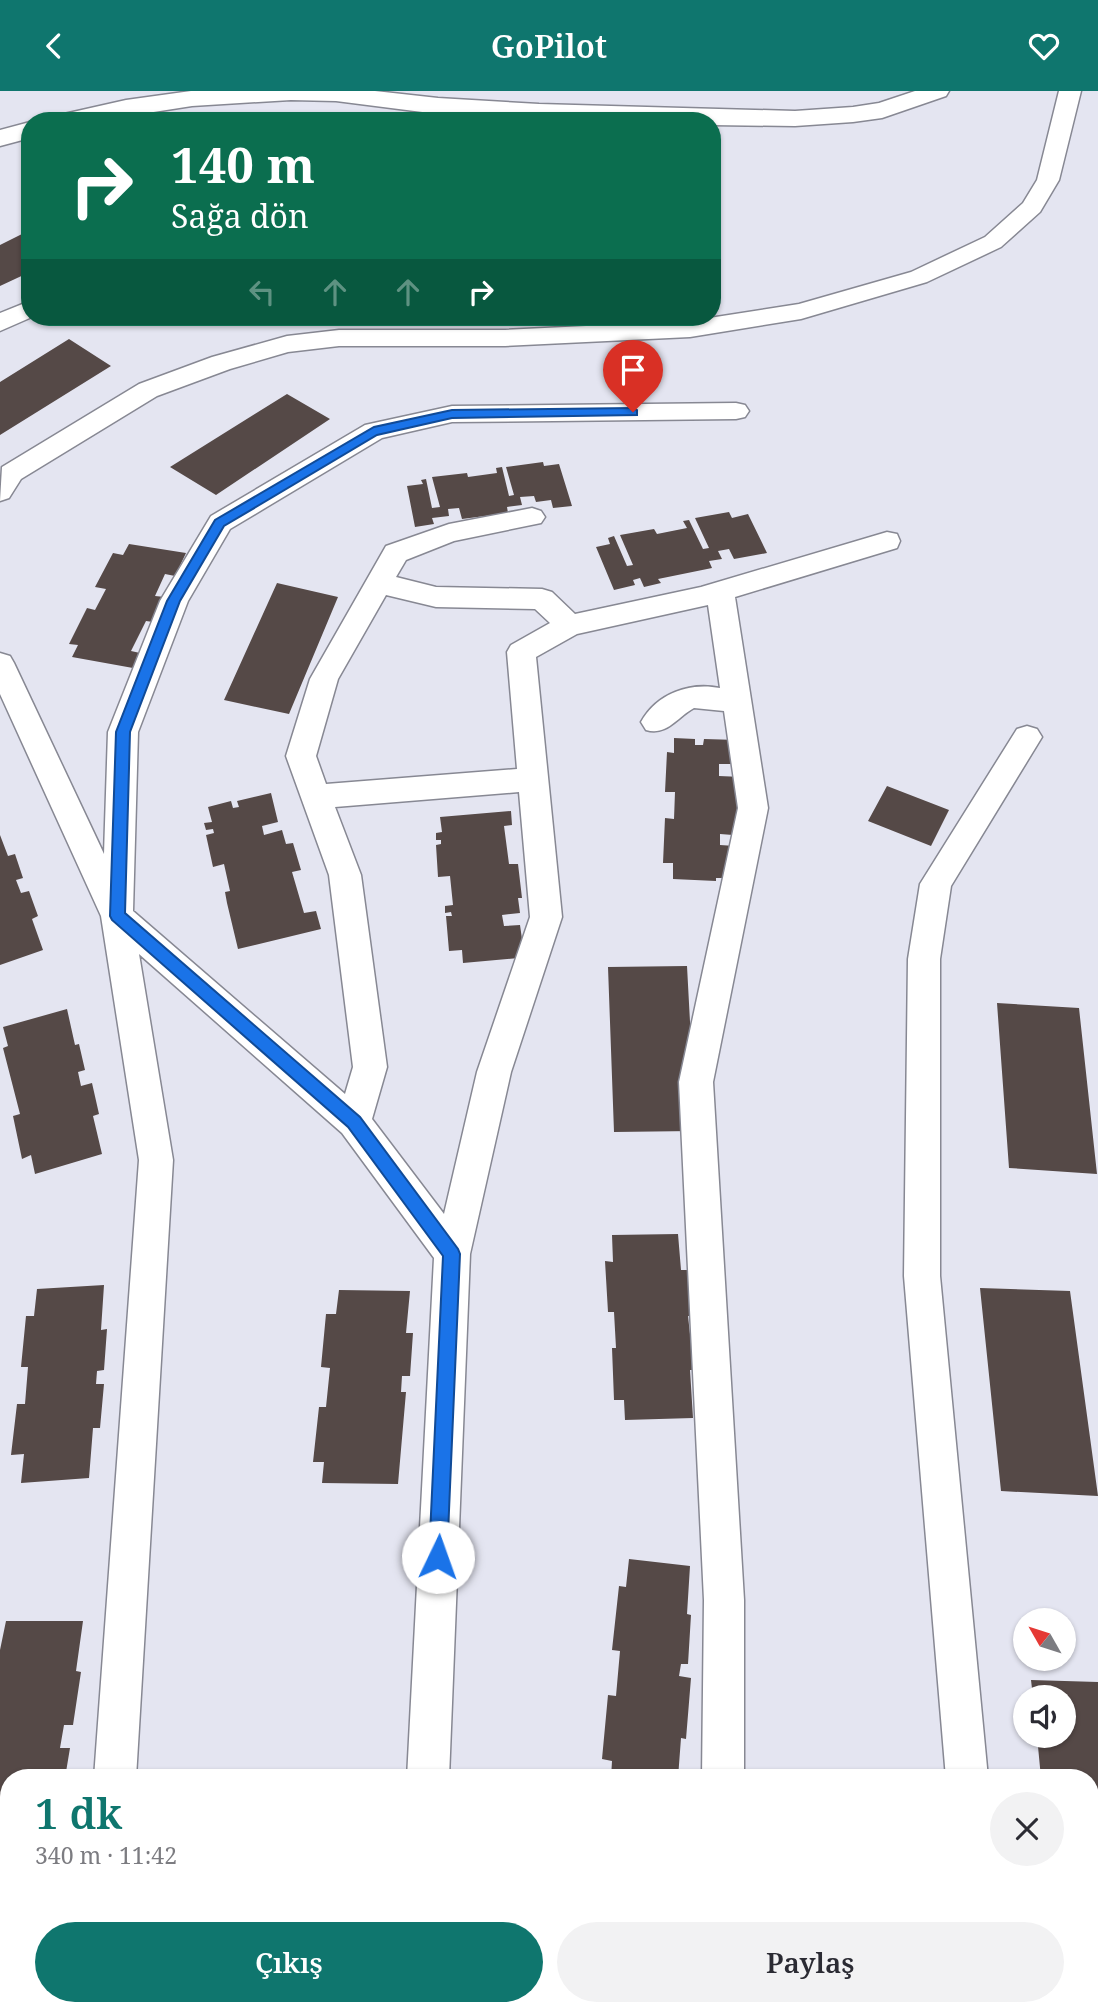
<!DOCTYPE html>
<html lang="tr">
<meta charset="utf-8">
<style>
:root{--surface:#fff;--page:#f2f2f3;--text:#2b2b33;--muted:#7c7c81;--accent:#0f766e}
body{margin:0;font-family:"Noto Serif",serif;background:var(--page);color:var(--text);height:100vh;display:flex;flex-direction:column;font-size:26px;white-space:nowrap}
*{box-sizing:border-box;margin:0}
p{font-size:23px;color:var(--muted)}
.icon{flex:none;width:38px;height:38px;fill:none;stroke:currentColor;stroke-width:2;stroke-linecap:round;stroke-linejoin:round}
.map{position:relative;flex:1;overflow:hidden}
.drawer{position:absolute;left:0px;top:1678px;width:1099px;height:247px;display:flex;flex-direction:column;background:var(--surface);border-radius:28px 28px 0 0;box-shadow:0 2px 5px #0004}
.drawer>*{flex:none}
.top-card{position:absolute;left:21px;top:21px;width:700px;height:214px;border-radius:28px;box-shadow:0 2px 5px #0004;background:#0b6e4f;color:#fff;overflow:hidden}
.needle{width:46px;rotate:309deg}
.tools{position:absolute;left:1013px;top:1517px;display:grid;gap:14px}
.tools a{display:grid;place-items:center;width:63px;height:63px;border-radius:50%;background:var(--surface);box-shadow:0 2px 5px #0004;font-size:35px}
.pin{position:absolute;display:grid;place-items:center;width:60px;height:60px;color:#fff;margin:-72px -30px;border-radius:50% 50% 50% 0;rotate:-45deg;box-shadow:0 0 7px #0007}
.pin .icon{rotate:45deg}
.me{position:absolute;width:77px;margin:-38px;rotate:3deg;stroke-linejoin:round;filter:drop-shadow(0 0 5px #0008)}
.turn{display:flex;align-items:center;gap:24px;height:147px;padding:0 35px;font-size:32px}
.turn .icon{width:91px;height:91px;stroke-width:2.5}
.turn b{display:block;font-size:49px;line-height:60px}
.lanes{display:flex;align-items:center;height:66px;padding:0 35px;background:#0003;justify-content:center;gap:35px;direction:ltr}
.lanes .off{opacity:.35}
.round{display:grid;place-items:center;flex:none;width:74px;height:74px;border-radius:37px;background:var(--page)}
.overview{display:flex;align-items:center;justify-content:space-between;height:119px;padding:0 35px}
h1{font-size:42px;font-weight:600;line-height:52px;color:var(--accent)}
.action{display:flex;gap:14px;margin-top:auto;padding:14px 35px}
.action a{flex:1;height:80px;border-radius:42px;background:var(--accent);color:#fff;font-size:28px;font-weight:600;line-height:80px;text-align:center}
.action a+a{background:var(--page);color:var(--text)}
header{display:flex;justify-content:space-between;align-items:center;height:91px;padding:0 35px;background:var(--accent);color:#fff;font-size:32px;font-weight:600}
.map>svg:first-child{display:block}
.building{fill:#554947}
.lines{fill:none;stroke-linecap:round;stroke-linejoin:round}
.street-casing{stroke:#878893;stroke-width:3}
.secondary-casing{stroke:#878893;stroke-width:3}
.street{fill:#fff;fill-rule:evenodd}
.secondary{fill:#fff;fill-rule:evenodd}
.route{fill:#1a73e8;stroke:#114b97;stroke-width:2}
</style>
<header><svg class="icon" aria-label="back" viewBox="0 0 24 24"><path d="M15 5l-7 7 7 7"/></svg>GoPilot<svg class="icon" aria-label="heart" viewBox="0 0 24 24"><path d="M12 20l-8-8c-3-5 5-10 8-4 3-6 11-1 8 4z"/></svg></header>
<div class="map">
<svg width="1098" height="1924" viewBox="0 0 1098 1924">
<rect width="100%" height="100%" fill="#e4e5f1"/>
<!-- building -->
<path class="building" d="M30 139V181L0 195V154Z
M69 248 111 275 0 344V291Z
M287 303 330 328 216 404 170 376Z
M543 371 544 375 559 373 572 415 553 417 551 409 536 411 534 405 520 406 522 414 507 416 508 422 462 428 459 417 448 418 449 425 432 427 434 433 415 436 407 395 423 393 421 389 426 388 432 417 440 416 432 386 467 382 468 386 497 382 496 377 502 376 509 405 514 404 506 376Z
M729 421 732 427 748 423 767 462 734 468 729 458 718 460 722 468 709 470 712 477 658 488 661 492 644 496 640 487 633 489 635 494 614 499 596 456 610 453 608 447 614 445 627 475 633 474 620 444 654 438 657 443 687 437 683 430 689 429 703 458 709 457 695 427Z
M129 453 186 462 175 485 165 483 155 505 165 506 153 531 146 530 131 560 140 562 133 577 72 566 78 554 69 553 87 517 95 519 106 498 95 496 113 462 123 464Z
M277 492 338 506 289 623 224 609Z
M674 647 695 648V654H703L704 648 738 649 732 673H719V685L742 686V732H734L733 744 720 743V754L735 755 739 787H716V790L673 788V772H663L665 727 674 728 675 701H665L667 661 674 662Z
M887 695 949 719 931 755 868 730Z
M271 702 278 731 262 735 264 744 282 739 286 753 293 752 301 779 292 781 304 822 316 820 321 838 238 858 227 812 225 801 230 800 224 773 213 776 206 744 214 742 213 738 206 739 204 732 212 731 208 716 231 710 233 717 239 716 237 710Z
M511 720 512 734 504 735 509 773H518L522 807H518L520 822 502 824 504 835 520 834 522 848 527 847 529 866 463 872 462 859 449 860 446 825H452L451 821 445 822V815L453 814 450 785 438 786 436 754 441 753V749H436V742L442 741 440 726Z
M0 744 8 765 15 763 23 787 16 789 21 802 29 800 38 825 32 828 43 859 0 874Z
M687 875 692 968 693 1040 614 1041 608 876Z
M997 912 1079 917 1097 1083 1009 1077Z
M67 918 75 954 79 953 85 979 78 981 81 995 92 992 99 1023 93 1025 102 1063 35 1083 31 1064 22 1068 13 1025 20 1023 3 957 8 955 3 936Z
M678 1143 681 1179H689L692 1225H688L694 1279H690L693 1327 625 1329 624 1309H614L612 1257H616L614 1221H608L605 1170 613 1171 612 1144Z
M104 1194 101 1239 107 1238 104 1279 97 1280 96 1293H104L100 1337H93L89 1387 21 1392 24 1363 11 1364 17 1313H25L28 1276H21L26 1225H34L37 1198Z
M980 1197 1070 1200 1098 1405 1001 1400Z
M339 1199 410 1200 406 1242H413L410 1285H402L401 1301H406L398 1393 322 1392 324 1371H313L319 1316H326L330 1277 321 1276 326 1223H336Z
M629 1468 690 1475 687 1523 691 1524 688 1573H681L679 1585 691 1587 686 1648 681 1647 678 1687H611L612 1670 602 1668 608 1604 616 1605 620 1560 612 1559 619 1495 626 1496Z
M6 1530H83L76 1580 81 1581 73 1634H64L60 1657H70L65 1687H9V1765H0V1559Z
M1031 1589 1098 1591V1854H1090V1687H1041L1037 1645H1064V1606H1033Z
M268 1916H374V1924H267Z
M604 1916H689L695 1917V1924H604Z"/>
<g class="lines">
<defs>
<path id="street" d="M1059 0H1081L1059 89 1040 121 1001 156 927 191 801 228 690 246 505 255H339L288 261 230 278 157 305 21 388 9 407 0 410 2 376 139 293 212 266 287 245 339 239H505L690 230 799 213 911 181 985 146 1023 112 1037 89Z
M30 210 32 226 0 240V222Z
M736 312 745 314 749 320 745 326 736 328 452 331 382 347 230 438 188 510 138 641 133 820 345 1003 353 976 329 784 286 665 310 588 386 455 449 433 532 417 541 420 545 426 541 432 454 450 406 469 396 486 436 496 542 498 552 501 575 523 701 496 887 441 897 443 900 450 897 457 735 506 768 717 713 991 744 1509V1687H702L704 1509 679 991 738 717 724 620 694 617C676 627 667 645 646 639L641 631C657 602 690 591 720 597L708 514 577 543 536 566 562 826 511 981 470 1163 449 1687H407L434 1167 342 1042 139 863 173 1069 136 1687H94L139 1069 101 825 0 603V562L10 565 14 572 104 763 108 641 160 510 211 425 365 334 374 332 452 315ZM386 504 436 516 535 518 550 532 511 554 507 561 517 678 326 693 316 665 338 588ZM519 701 530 826 477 981 444 1123 372 1028 387 976 361 784 335 716Z
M1027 635 1037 638 1042 646 951 795 940 868V1185L988 1687H946L904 1185 908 868 920 793 1017 638Z
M77 1916H121L122 1924H76Z
M396 1916H440L441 1924H395Z
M701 1916H745L746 1924H700Z
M966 1916H1010L1011 1924H965Z"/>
<path id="secondary" d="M191 0H375L438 7 539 13 795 20 853 16 879 12 915 0H949L946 5 882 27 853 31 795 35 712 34V30L539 28 438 23 336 10 291 9 192 15 96 30H52L55 25 126 9Z
M30 31V47L0 55V39Z"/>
</defs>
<!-- street casing -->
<use href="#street" class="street-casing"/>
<!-- secondary casing -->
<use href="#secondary" class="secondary-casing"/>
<!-- street -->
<use href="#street" class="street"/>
<!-- secondary -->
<use href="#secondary" class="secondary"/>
</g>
<!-- route -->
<path class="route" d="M633 317 637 319V324L452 327 377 344 224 435 180 510 130 641 125 822 360 1026 458 1158 460 1163 447 1466 445 1473 438 1476 431 1473 429 1466 443 1165 348 1036 112 829 110 825 116 641 167 510 215 429 374 336 452 319Z"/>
</svg>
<div class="tools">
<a><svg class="needle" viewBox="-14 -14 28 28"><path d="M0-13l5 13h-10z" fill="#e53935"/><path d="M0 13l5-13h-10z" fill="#7c7c81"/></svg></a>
<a><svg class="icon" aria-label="sound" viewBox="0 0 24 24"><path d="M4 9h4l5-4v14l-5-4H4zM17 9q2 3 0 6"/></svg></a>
</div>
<div class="pin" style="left:633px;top:321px;background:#d93025"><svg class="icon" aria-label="arrive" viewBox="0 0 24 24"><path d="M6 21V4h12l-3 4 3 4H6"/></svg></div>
<svg class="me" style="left:438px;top:1466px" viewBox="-20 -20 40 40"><circle r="19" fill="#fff"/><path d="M0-13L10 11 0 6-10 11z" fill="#1a73e8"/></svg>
<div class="top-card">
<div class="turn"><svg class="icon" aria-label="right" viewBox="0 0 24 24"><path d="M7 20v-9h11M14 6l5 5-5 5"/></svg><div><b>140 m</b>Sağa dön</div></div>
<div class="lanes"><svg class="icon off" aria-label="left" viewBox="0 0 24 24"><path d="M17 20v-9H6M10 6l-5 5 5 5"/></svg><svg class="icon off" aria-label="ahead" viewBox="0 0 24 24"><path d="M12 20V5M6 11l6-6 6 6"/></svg><svg class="icon off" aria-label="ahead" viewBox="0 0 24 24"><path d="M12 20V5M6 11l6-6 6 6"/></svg><svg class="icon" aria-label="right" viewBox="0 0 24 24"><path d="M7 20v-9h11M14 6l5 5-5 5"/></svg></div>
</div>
<section class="drawer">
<div class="overview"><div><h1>1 dk</h1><p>340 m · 11:42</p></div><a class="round"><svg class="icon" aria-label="close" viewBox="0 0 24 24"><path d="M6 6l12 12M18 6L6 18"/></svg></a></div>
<div class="action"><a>Çıkış</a><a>Paylaş</a></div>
</section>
</div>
